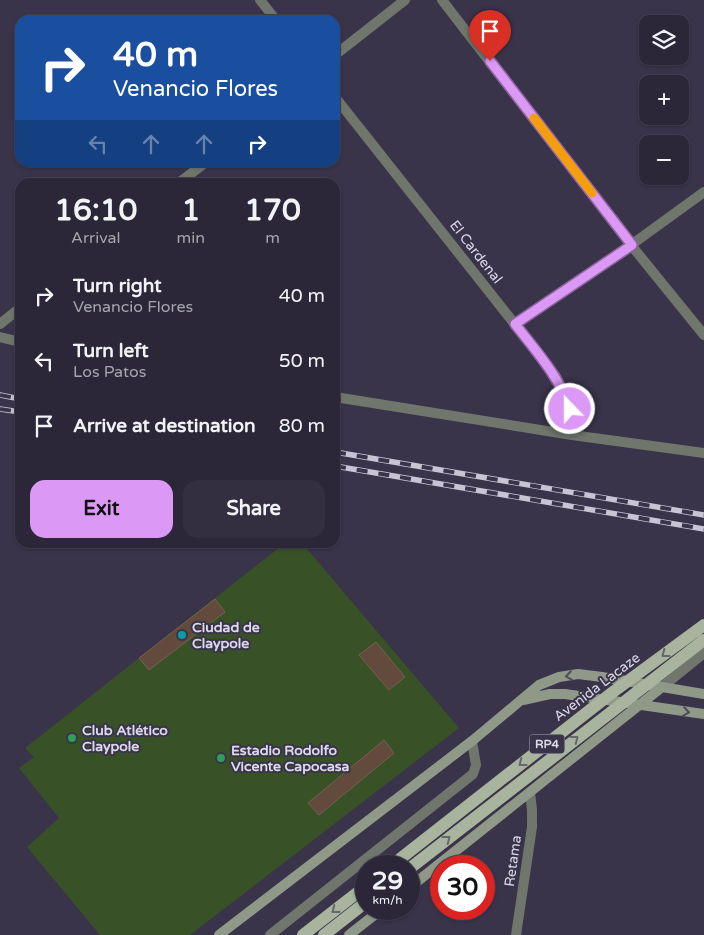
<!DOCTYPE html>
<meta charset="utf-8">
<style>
:root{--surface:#2b2738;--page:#332f40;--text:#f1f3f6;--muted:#a6a5ae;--line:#474453;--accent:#db99f5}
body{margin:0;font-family:"Varela Round",sans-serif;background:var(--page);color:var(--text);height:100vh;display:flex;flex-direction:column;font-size:19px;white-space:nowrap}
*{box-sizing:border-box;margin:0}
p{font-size:16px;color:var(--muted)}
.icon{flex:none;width:28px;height:28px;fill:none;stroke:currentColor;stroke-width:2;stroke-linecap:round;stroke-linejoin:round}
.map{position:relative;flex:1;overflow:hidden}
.panel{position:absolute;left:15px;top:178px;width:325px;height:370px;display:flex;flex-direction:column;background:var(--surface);border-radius:15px;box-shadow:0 1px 4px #0004,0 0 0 1px var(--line)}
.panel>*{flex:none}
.guide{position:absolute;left:15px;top:15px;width:325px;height:152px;border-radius:15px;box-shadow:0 1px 4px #0004,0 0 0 1px var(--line);background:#1a4fa0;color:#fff;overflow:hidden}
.controls{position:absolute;left:639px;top:15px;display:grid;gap:10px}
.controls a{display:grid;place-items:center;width:50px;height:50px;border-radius:10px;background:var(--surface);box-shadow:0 1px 4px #0004,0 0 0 1px var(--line);font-size:25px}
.speed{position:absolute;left:355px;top:855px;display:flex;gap:10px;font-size:25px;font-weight:700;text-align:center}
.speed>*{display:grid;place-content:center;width:65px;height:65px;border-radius:50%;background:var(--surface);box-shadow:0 1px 4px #0004,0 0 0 1px var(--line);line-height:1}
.speed small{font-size:12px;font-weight:400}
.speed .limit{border:8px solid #d22;background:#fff;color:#111}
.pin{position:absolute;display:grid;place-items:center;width:42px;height:42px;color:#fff;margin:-51px -21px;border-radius:50% 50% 50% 0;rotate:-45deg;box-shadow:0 0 5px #0007}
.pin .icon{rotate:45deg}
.me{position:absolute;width:55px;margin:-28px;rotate:338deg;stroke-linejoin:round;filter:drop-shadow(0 0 4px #0008)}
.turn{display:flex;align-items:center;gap:18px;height:105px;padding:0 15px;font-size:22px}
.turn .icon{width:65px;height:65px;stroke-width:2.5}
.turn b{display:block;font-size:35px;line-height:42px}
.lanes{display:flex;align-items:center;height:48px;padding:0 15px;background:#0003;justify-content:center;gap:25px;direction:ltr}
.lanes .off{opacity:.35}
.eta{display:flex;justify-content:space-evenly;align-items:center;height:85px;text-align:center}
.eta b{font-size:30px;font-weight:700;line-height:35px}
.cta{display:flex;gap:10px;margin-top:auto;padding:10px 15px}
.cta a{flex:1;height:58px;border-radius:15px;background:var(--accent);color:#111;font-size:20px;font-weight:700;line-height:58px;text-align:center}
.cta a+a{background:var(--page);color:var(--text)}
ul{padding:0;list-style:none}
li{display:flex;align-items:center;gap:15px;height:65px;padding:0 15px}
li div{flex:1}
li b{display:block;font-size:19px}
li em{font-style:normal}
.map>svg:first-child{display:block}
.green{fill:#395127}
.building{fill:#624a3c;stroke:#785f50}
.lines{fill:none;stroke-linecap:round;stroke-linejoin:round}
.lane{stroke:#70766c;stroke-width:10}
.street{stroke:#70766c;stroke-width:10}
.secondary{stroke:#909988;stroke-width:10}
.primary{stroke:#a8b49e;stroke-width:12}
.rail-casing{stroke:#c8c4d4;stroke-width:5.5}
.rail{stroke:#39344a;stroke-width:4;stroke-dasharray:11;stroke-linecap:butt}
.primary-bridge{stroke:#a8b49e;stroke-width:12}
.oneway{stroke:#65676c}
.oneway2{stroke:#4f4d5a}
.route-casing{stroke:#8e639f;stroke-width:12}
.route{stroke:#db99f5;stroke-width:9}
.slow{stroke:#f59e0b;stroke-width:9}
.culture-dot{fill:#0f9aa8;stroke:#39344a;stroke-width:2}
.leisure-dot{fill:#2e9e5b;stroke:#39344a;stroke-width:2}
.labels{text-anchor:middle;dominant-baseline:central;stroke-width:4;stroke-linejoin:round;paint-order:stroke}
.shield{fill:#39344a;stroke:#aba8b9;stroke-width:1}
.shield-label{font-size:12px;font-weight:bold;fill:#dcd9e8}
.street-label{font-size:14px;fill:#dcd9e8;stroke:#39344a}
.poi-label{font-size:14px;font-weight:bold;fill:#dcd9e8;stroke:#39344a;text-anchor:start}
</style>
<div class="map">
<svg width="704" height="935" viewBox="0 0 704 935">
<rect width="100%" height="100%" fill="#39344a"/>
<!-- green -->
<path class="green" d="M285 543H302L459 728 190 935H100L27 847 59 818 19 768 34 757 25 748Z"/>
<!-- building -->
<path class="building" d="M215 599 225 612 149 670 139 658Z
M376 642 405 677 389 690 359 655Z
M384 740 394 753 319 815 308 803Z"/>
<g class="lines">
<!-- lane -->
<path class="lane" d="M270 935 473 774 476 765 472 741"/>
<!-- street -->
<path class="street" d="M260 0 276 20
M442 0 631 245 704 335
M335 55 405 0
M335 97 555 375C567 397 570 411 572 435
M180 182 206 162
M0 324 20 308
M515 324 631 245 704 192
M0 337 20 342
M335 397 572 435 704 453
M662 687 704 653
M516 935 532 827V810L530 792"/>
<!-- secondary -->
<path class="secondary" d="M523 700 550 694H565L704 714
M409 888 662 687
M219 935 472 741 539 685 559 677 578 674 602 677 704 694
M349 935 382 909"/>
<!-- primary -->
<path class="primary" d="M303 935 366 886
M324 935 366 902"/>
<defs>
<path id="rail" d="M0 395 20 399
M0 409 20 412
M335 452 704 515
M335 466 704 529"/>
</defs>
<!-- rail casing -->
<use href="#rail" class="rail-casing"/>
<!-- rail -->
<use href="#rail" class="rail"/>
<!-- primary-bridge -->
<path class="primary-bridge" d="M391 866 613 692 704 625
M409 869 704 640"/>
</g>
<!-- one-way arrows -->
<defs><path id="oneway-chevron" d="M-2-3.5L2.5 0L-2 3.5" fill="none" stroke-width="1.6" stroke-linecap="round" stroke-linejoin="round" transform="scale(1.25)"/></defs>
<g class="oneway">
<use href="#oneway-chevron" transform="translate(665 654) rotate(143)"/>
<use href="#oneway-chevron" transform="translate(575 739) rotate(-38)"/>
<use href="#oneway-chevron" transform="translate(522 763) rotate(142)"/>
<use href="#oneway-chevron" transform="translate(447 839) rotate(-38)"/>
<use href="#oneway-chevron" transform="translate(335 910) rotate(142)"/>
</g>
<g class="oneway2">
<use href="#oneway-chevron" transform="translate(569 676) rotate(172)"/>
<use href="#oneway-chevron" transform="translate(686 712) rotate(9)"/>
</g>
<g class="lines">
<defs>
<path id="route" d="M490 61 632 245 515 324C536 351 559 376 570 409"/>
</defs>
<!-- route casing -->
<use href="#route" class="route-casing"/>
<!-- route -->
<use href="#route" class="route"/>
<!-- slow -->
<path class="slow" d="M534 118 592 193"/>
</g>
<!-- markers -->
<circle class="culture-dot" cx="182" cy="635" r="5"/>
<g class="leisure-dot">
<circle cx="72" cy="738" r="5"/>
<circle cx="221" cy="758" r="5"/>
</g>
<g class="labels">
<!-- shield labels -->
<rect class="shield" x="529.5" y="734.5" width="35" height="19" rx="4"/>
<g class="shield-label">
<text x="547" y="744">RP4</text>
</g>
<!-- street labels -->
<g class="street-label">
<text transform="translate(476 252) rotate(52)">El Cardenal</text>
<text transform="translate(597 687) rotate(-37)">Avenida Lacaze</text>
<text transform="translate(513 861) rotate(-82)">Retama</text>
</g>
<!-- poi labels -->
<g class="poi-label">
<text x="192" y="627">Ciudad de<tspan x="192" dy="16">Claypole</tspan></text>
<text x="82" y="730">Club Atlético<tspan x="82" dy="16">Claypole</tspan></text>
<text x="231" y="750">Estadio Rodolfo<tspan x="231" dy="16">Vicente Capocasa</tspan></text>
</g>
</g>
</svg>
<div class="controls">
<a><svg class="icon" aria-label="layers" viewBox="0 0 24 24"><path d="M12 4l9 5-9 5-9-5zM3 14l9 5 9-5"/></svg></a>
<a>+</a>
<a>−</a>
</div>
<div class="speed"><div>29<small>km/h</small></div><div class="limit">30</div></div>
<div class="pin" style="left:490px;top:61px;background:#d93025"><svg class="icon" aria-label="arrive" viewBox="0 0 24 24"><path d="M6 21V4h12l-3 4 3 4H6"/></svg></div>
<svg class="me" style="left:570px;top:409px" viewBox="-20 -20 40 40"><circle r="17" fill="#db99f5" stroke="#fff" stroke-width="3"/><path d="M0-11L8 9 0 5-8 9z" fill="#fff"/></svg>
<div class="guide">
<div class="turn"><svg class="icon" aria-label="right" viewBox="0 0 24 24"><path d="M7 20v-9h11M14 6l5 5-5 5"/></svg><div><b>40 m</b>Venancio Flores</div></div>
<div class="lanes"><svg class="icon off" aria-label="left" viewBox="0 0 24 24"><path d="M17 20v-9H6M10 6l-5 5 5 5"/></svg><svg class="icon off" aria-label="ahead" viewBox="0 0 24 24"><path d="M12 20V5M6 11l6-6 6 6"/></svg><svg class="icon off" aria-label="ahead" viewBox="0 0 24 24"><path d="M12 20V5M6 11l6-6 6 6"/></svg><svg class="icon" aria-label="right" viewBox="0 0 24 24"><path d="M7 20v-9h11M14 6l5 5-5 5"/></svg></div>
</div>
<section class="panel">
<div class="eta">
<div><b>16:10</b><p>Arrival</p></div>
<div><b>1</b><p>min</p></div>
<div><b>170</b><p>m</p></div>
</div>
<ul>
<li><svg class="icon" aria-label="right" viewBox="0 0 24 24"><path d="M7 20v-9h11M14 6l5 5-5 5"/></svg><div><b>Turn right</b><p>Venancio Flores</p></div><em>40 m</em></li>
<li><svg class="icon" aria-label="left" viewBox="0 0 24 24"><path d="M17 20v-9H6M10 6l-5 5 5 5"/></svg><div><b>Turn left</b><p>Los Patos</p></div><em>50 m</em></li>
<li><svg class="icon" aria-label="arrive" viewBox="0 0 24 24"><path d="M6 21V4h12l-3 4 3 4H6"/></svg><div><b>Arrive at destination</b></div><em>80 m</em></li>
</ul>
<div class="cta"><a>Exit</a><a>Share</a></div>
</section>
</div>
